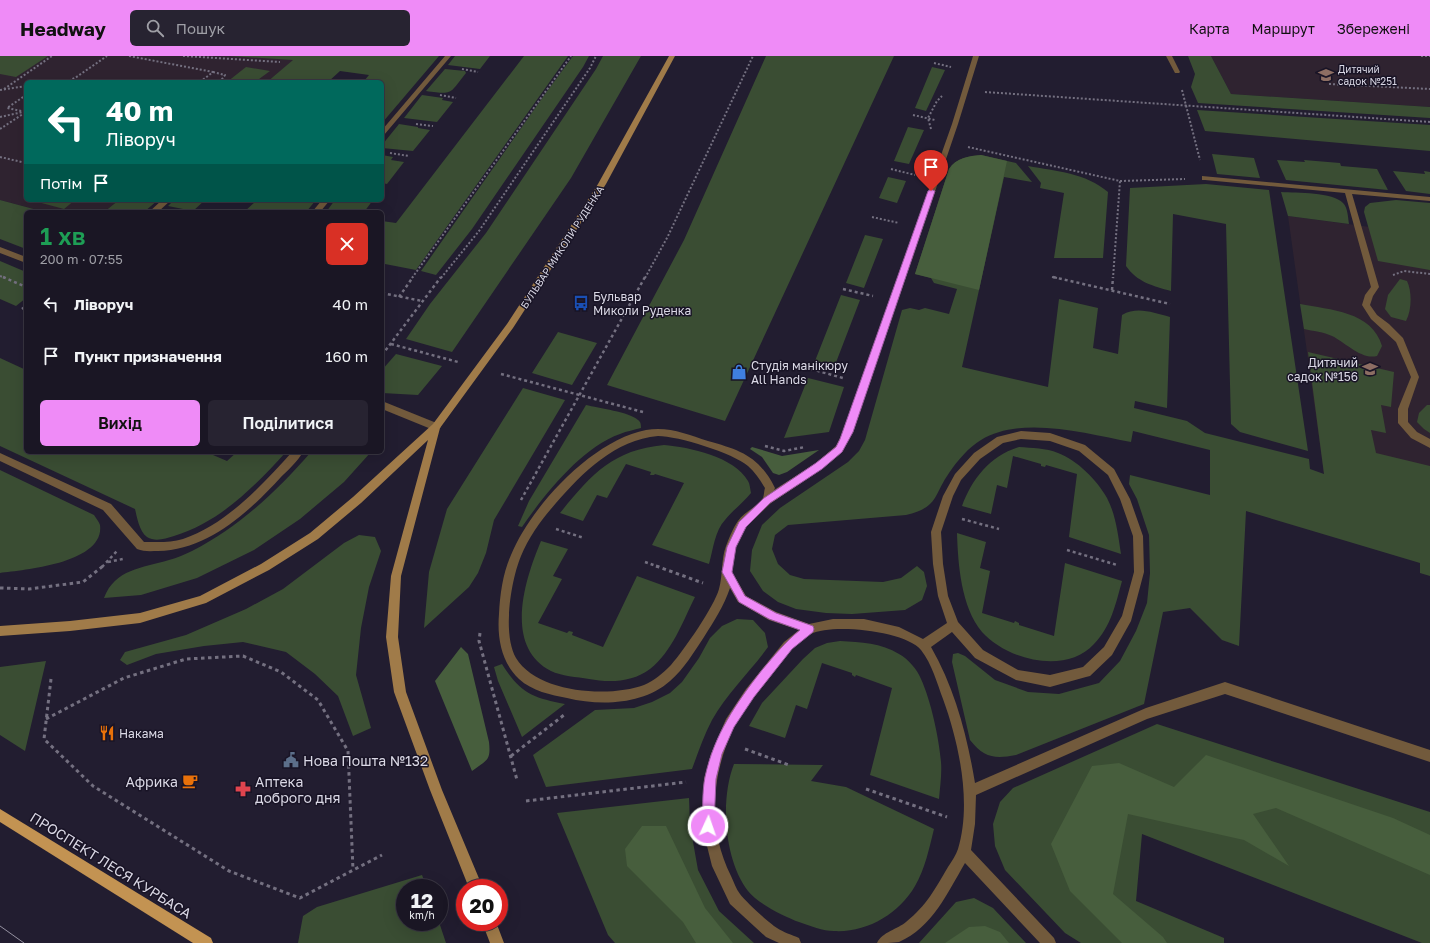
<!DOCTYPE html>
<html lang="uk">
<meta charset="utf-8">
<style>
:root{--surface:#1a1624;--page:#272331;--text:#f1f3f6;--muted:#9f9fa6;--line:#383541;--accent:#ef8bf7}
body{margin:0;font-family:"Golos Text",sans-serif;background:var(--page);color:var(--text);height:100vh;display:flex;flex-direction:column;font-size:15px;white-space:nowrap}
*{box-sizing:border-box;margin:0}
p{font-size:13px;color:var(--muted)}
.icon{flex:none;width:22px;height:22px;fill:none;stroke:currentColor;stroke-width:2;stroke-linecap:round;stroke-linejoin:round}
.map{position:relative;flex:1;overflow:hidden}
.sheet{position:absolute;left:24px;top:154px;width:360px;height:244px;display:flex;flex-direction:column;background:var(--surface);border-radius:6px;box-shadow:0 4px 16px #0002,0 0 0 1px var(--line)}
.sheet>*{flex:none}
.hud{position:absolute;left:24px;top:24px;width:360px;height:122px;border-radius:6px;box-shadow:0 4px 16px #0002,0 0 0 1px var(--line);background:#00695c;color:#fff;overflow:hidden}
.speed{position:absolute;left:396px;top:823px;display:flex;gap:8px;font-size:20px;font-weight:700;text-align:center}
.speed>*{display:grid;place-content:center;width:52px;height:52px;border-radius:50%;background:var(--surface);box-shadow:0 4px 16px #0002,0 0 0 1px var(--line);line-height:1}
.speed small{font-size:10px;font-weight:400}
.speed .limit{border:6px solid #d22;background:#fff;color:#111}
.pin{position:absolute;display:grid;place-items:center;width:34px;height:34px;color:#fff;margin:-41px -17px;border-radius:50% 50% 50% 0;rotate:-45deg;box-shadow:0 0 4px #0007}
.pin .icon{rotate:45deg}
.me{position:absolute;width:44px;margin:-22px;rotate:3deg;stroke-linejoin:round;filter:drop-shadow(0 0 3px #0008)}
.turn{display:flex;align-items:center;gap:14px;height:84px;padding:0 16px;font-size:18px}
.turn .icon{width:52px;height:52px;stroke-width:2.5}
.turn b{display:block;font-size:28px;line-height:34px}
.then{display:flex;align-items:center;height:38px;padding:0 16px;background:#0003;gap:8px;font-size:15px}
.round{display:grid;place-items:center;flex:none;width:42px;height:42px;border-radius:6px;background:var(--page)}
.summary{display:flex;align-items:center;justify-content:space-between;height:68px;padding:0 16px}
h1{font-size:24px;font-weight:600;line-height:30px;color:#1e9e55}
.action{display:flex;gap:8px;margin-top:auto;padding:8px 16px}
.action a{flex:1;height:46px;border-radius:6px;background:var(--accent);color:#111;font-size:16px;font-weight:600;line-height:46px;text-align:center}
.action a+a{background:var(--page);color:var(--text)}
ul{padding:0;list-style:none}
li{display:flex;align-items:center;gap:12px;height:52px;padding:0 16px}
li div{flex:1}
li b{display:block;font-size:15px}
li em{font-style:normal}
header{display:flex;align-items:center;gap:24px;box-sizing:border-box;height:56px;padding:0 20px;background:var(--accent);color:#111}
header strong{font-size:19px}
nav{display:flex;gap:22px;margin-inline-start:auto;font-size:14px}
.search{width:280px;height:36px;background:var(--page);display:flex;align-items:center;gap:10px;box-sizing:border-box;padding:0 14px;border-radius:6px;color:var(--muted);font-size:15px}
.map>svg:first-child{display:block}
.education{fill:#2f2330}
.green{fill:#3a4d33}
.forest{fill:#475e3d}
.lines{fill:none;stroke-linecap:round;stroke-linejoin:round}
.path-far2{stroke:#747080;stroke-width:2;stroke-dasharray:2 2;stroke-linecap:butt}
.path-far1{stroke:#747080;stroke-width:2.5;stroke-dasharray:3 3;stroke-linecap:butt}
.path{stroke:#747080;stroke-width:3;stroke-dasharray:3.5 3.5;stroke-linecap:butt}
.lane{fill:#725a3c;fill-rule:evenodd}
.secondary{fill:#a07b49;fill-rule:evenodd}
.primary{fill:#c39352;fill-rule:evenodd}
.tram{stroke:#9591a1;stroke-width:1}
.route{fill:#ef8bf7;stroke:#9b5aa1}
.labels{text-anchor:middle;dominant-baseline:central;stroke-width:3;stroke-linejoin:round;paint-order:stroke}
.far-poi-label{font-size:10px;fill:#dad8e5;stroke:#191426;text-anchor:start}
.far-street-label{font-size:10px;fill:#dad8e5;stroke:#191426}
.poi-label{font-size:12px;fill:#dad8e5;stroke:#191426;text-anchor:start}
.near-poi-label{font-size:14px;fill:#dad8e5;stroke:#191426;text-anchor:start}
.near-street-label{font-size:14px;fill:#dad8e5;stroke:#191426}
</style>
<header>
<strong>Headway</strong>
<div class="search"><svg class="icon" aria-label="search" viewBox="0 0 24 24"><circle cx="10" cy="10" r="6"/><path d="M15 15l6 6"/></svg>Пошук</div>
<nav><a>Карта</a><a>Маршрут</a><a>Збережені</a></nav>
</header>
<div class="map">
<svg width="1430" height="887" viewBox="0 0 1430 887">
<rect width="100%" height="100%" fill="#221d30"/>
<!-- education -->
<path class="education" d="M0 0H299L267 26H26V144H119L104 156H45L0 144Z
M1211 0H1430V51L1231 38Z
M1288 160 1430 179V453L1324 418Z"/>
<!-- green -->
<path class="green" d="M0 0H48L16 21 0 18Z
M229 0H439L382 67V26L364 25 369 19 340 15 328 26H267L293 4Z
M455 0H490L480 13 448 9Z
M524 0H568L416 214 385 208 382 209V165L396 167Z
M573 0H589L583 11 472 173 436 219 421 215 545 38Z
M603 0H641L571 122 452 296 406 283 430 248 486 177 596 13Z
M766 0H894L725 365 607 329 684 184Z
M1188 0H1211L1231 38 1430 51V62L1198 47 1191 31 1195 18Z
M246 11 270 15 255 26H227Z
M932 11 945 14 926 55 915 52Z
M445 13 465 15 466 17C449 38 454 39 426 35Z
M422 39 443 42 442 44 453 46 437 66 404 62Z
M1197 54 1430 69V95L1205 75Z
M399 68 418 71V72L430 74 413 95 382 92V89Z
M908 71 924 74 909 108 894 105Z
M1212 98 1254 102 1260 122 1217 118Z
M382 99 393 101 391 104 404 106 387 128 382 127Z
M981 99 1016 107 1032 126 1004 121 962 311 1048 331 1059 243 1098 252 1093 292 1118 298 1122 259C1138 250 1153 257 1170 261L1167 352 1135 345 1134 352 1187 365 1205 377 1309 403 1310 413 1324 418 1308 296 1394 316 1391 351 1381 349 1386 377 1371 374 1376 397 1430 410V520L1420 517V507L1246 455 1239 590 1222 584 1190 552 1163 556 1144 648 1016 699C995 703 984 702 970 684L952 606 953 598 958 597 965 600 995 624 1028 636 1059 638 1099 627 1120 605 1136 575 1147 547 1150 517 1149 479 1137 443 1129 428 1130 419 1210 439V394L1133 375 1131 386C1087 378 1022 359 981 384 969 391 957 405 949 417 933 440 939 451 906 459L788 469 775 479 772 493 778 508 790 519 804 523 883 526 901 522 917 510 924 516 927 530 922 544 905 554 852 558 826 557 796 553 778 546 763 535 750 515 752 494 762 469 780 452 848 406 859 395 865 384 902 254 910 252 919 254 925 252 949 258 957 233 934 227 931 222 915 218 949 113C956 102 969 100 981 99Z
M1277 104 1305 106 1304 104 1340 107 1341 110 1377 113 1388 134 1286 124Z
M1028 110C1056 115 1086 117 1108 136L1103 202H1054L1064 137 1040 132 1041 127Z
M1393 115 1425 118 1424 115 1430 116V138L1406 135Z
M888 121 906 125 897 147 879 142Z
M1206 128 1269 134 1308 395 1240 376 1231 368 1226 168 1173 158 1171 235C1153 230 1137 226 1126 210L1130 132Z
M1281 136C1297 137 1333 136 1343 147 1348 152 1348 162 1349 168L1288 160Z
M0 144 45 156H26V193L0 183Z
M35 144H75L64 153 34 145Z
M119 144H158L144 156H104Z
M174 144H205L193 155 168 150Z
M257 144H316L306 156H244Z
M335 144H373L364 156H326Z
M1396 144 1430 147V214L1378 205 1364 156 1365 151 1370 147Z
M865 179 883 183 864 232 846 227Z
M0 205 26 216V242L16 250 0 243Z
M1400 223 1407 225C1412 235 1412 254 1406 265L1391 261 1385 253 1388 239Z
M841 239 860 244 835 309 815 305Z
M1300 248C1330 254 1372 255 1382 290L1377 300C1361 304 1345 286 1332 280 1324 276 1313 275 1304 273Z
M558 276 597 287 572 329 532 317Z
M396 298 442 310 418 339 382 337V314Z
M0 302 26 314V396H206L227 405 237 396H286C254 431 220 466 174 480 165 483 155 486 147 481 139 475 137 461 135 453L0 390Z
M808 322 844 331 829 376 784 382Z
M523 332 565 344 494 464 486 497 478 517 469 531 424 572 429 516 447 453Z
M586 349C598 352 630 356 638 364 641 366 641 369 641 372 634 374 627 375 620 378 582 391 544 439 522 471L518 470 529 445Z
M1427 349H1430V377L1424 373 1417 366 1419 357Z
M664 389C689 391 735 401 748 425 750 428 750 433 751 437 743 447 733 454 725 464 715 474 713 494 709 508L652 489 684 427 655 418 654 419H650L651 416 626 408 607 442 597 439 583 465 560 457C591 419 612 394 664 389Z
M1019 391C1032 392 1046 392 1058 397 1077 404 1097 424 1107 442 1116 459 1118 479 1121 498L1069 481 1077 418 1046 409 1045 411 1041 410V408L1013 400 1007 432 997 429 991 458 962 450C972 423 990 400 1019 391Z
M311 396H371L344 426 300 463 254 494 197 522 141 539 104 542C115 513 142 512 169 504 177 502 185 498 192 495 239 471 276 436 311 396Z
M0 414 94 459C96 462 99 466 100 469 105 507 25 514 0 517Z
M957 477 986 486 980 512 990 515 982 557 1014 567 1015 565 1019 567V569L1054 580 1065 507 1122 525C1116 547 1111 571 1094 588 1066 619 1007 604 982 576 961 551 958 508 957 477Z
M359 479 375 481 381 495 369 531 361 572 356 619 371 672 353 680 338 640 315 618 286 596 243 586 204 590 156 598 127 609 120 604 125 596 186 579 246 553 283 533 344 487Z
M541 485 568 493 553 520 562 523 538 567 567 577 569 575 573 576 572 579 603 591 637 520 695 541C683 565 672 596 650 613 633 626 610 627 589 623 577 621 561 620 551 615 503 590 525 523 541 485Z
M737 563 753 564 765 577 768 591C750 616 727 637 712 664 704 679 698 697 692 713L546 731 533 699 595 654 634 652 652 646 670 637 682 626 699 602 710 582 722 570Z
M840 585C861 586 881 587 899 598 908 603 917 613 921 623 931 645 939 682 941 706 942 718 940 731 939 743L870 719 892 632 856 619 855 621 852 619V617L822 607 807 653 796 649 785 682 749 670 762 647 803 603 815 592 827 587Z
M46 605 25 695 0 679V611Z
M502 608C520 637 533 642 565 648L522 681 498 625 494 611Z
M1157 668 1430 756V887H1422L1142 778 1136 845 1224 882V887H1081L1065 877 1005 814 995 790 993 768 1000 746 1013 732Z
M734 708 823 709 811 725 846 731 934 773C929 793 925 813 915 830 899 858 866 877 834 875 823 875 810 870 799 866 785 861 757 847 748 835 724 804 720 743 734 708Z
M689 742 690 769 698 814 719 855 754 887H615L608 879 557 757Z
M422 819 427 832H405V866H439L446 887H298L303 860 317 851Z
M974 842 993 852 1026 887H919L956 846Z"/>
<!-- forest -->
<path class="forest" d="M981 99 1007 105 979 234 915 218 949 113C956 102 969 100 981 99Z
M752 391 782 400 819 394 787 416 779 419 773 417 762 401 750 393Z
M461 591 468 598 489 686C491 705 487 704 472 715L435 625Z
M1206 699 1393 762 1430 779V819L1276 752 1253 758 1289 810 1244 784 1128 758 1113 838 1163 881 1167 887H1122L1070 835 1051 788 1092 710 1119 707 1174 731Z
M642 770H666L705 852 733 887H696L683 866 627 810 625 793Z
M985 870 1000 876 1009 887H945L969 871Z"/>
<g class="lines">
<!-- path-far2 -->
<path class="path-far2" d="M129 0 213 16 200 26
M183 0 280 6
M1421 0H1430
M934 7 951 11
M462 13 478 16
M213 16 225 19 220 26
M65 26 75 22 107 0
M1329 28 1430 33
M4 33 52 0
M0 34 26 30
M1182 34 1200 104
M985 36 1430 66
M440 39 456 42
M913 59 935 64
M0 61 23 56
M416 68 433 70
M0 73 26 56 7 52 26 39
M931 73 928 62 937 45 942 40
M968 91 1120 125 1113 222
M390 97 409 100
M0 101 26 107
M891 113 915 119
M1120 125 1185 123
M872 161 899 167
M1393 219 1404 215 1430 218
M0 220 5 222
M1052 221 1057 222
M412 222 571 0
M441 222 479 175 590 12 596 0
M645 222 668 180 753 0"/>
<!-- path-far1 -->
<path class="path-far1" d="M3 221 26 231
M1053 221 1170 248
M843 233 873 240
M1112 234 1113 221
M382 237 422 245
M399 241 413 221
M22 253 26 250
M391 288 458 306
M382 299 441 221
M811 313 843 322
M501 318 643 356
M765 390 784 395 805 391
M521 444 645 221
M962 463 999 473
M556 473 584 482
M1067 494 1117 509
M108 506 123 503
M645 506 659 511
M102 511 117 495"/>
<!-- path -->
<path class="path" d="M656 510 703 527
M0 532 29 533 83 526 103 510
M480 577 479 585 517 724
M51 623 44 683 93 730 229 815 300 842 382 799
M46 663 124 622 186 603 243 600 281 616 318 644 348 695 353 814
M745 693 789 709
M511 700 564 659
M866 733 947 761
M526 745 686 726"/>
<!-- lane -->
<path class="lane" d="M445 0H451L384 79 382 80V74Z
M973 0H979L958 68 853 376 842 396 822 413 771 447 746 471 736 491 732 516 746 540 776 556 809 568 833 563H864L899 571 923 583 947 567 938 540 933 508 931 476 943 440 955 418 974 397 997 381 1021 375 1050 377 1085 389 1114 413 1130 443 1143 480 1144 516 1131 565 1112 599 1090 620 1086 621 1050 631 1016 624 975 602 952 576 931 591C955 633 967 679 975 727L1146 652 1225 626 1430 694V706L1225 638 1147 663 976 739 975 768 971 794 1054 882 1056 887H1040L965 807C948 836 932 872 899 886 893 887 883 887 877 887 882 876 898 873 906 866 927 849 935 833 948 811 952 805 956 799 958 793 972 747 959 687 943 643 937 627 932 608 921 594 906 575 832 567 811 578 792 588 779 610 766 626 755 640 741 656 733 673 711 722 707 771 731 820 734 826 736 833 740 838 746 846 768 866 777 872 783 876 792 879 799 882L801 887H779L766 881 730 848 712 810 702 770 704 723 711 698 726 663 746 633 784 586 799 574 769 564 738 546 730 532C724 550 714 565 704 581 694 596 684 613 670 625 643 649 600 650 567 642 551 639 532 635 519 623 501 606 497 581 499 558 500 538 503 517 511 499 531 450 593 384 646 374 668 370 687 378 708 385 740 394 759 400 775 432L774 434 816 407 836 390 843 376 952 68ZM658 380C678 380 733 397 748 410 755 416 760 424 765 432 764 435 764 440 763 442 757 451 744 456 738 465 733 472 729 482 726 490 721 503 723 519 719 533 714 551 684 594 671 609 663 617 654 625 644 629 609 642 537 637 516 602 502 578 511 524 521 500 529 480 543 462 556 447 583 416 615 384 658 380ZM1021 383 1050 385 1079 395 1108 419 1120 443 1133 480 1134 516 1122 560 1104 591 1083 611 1050 619 1018 614 983 594 958 566 948 540 943 508 941 476 953 440 961 424 980 403 1003 387Z
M1166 0H1172L1180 16 1179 17H1175Z
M1202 120 1430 141V145L1352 138 1379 231 1373 240 1370 249 1377 259 1389 268 1403 282 1419 321 1408 353V366L1417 376 1430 383V392L1411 382 1398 367V353L1411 321 1396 286 1371 263 1362 249 1365 239 1371 231 1345 137 1205 124H1202Z
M162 144H171L158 156H149Z
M322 144H330L320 156H312Z
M0 191 26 201V207L0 197Z
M382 345 439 368 441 371 436 375 382 353Z
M292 396H303C298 405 288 414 281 421 249 456 208 494 158 495 152 495 144 496 137 493L103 454 0 405V397L111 448 144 486C157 486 171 487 183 483 227 468 262 429 292 396Z"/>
<!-- secondary -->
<path class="secondary" d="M669 0H675L606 128 513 272 440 372 401 520 398 581 406 636 442 734 483 832H469L430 734 394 636 386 581 391 520 428 384 361 447 318 483 269 514 206 547 140 567 70 575 0 580V570L70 565 140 557 200 540 261 508 310 477 353 441 433 368 507 268 598 128Z
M482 866H496L504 887H490Z"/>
<!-- primary -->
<path class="primary" d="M0 753 211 882 213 887H193L0 766Z"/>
<!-- tram -->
<path class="tram" d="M0 870 24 887"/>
</g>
<!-- route -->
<path class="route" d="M931 133 935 135 853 376 842 396 822 413 770 447 746 471 736 491 732 516 745 540 776 557 813 570 814 573 813 576 792 593 754 641 734 671 722 698 716 723 714 770 712 774 708 776 704 774 702 770C703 754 702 736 705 721 714 679 736 647 762 614 774 600 785 586 800 574L769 563 739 546 722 516 727 491 739 466 764 442 816 407 836 391 840 383 928 135Z"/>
<!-- icons -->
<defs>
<symbol id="school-bare" viewBox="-9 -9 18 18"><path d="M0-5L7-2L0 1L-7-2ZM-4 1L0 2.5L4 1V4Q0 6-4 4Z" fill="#8d6e63" stroke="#191426" stroke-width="2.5" paint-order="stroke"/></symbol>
<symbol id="bus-bare" viewBox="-9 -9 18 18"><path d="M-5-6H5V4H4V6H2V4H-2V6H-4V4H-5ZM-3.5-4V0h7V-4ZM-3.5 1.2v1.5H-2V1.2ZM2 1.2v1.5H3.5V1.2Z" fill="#1a4fb4" stroke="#191426" stroke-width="2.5" paint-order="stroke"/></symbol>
<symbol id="shop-bare" viewBox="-9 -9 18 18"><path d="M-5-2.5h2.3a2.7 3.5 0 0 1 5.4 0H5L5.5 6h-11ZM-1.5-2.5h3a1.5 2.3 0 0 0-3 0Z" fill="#3f7fe0" stroke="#191426" stroke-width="2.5" paint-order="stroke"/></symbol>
<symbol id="restaurant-bare" viewBox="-9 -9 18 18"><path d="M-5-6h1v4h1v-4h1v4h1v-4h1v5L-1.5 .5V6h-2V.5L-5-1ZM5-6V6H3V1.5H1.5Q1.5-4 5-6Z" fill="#e8710a" stroke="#191426" stroke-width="2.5" paint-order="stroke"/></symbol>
<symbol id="civic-bare" viewBox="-9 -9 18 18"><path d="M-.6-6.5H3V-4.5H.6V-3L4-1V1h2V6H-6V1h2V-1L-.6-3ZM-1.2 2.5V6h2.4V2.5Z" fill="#5c6f8a" stroke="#191426" stroke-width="2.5" paint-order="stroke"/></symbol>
<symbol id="cafe-bare" viewBox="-9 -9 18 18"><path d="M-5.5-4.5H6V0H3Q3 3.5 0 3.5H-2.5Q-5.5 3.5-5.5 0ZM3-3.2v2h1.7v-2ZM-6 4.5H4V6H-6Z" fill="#e8710a" stroke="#191426" stroke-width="2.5" paint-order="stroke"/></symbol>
<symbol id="pharmacy-bare" viewBox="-9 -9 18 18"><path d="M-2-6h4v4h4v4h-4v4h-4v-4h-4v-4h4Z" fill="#e0444e" stroke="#191426" stroke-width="2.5" paint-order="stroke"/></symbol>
</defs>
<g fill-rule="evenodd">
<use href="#school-bare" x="1315" y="8" width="22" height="22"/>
<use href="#bus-bare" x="570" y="236" width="22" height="22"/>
<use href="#school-bare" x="1359" y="302" width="22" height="22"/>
<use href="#shop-bare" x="728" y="305" width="22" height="22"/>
<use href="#restaurant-bare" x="96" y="666" width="22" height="22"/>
<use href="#civic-bare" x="280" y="693" width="22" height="22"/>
<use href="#cafe-bare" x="179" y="714" width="22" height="22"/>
<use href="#pharmacy-bare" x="232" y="722" width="22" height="22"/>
</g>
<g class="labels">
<!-- far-poi labels -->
<g class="far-poi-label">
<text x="1338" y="13">Дитячий<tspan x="1338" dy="12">садок №251</tspan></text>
</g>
<!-- far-street labels -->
<g class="far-street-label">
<text transform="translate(562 191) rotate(-57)">БУЛЬВАР МИКОЛИ РУДЕНКА</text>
</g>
<!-- poi labels -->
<g class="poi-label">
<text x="593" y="240">Бульвар<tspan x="593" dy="14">Миколи Руденка</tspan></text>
<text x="1358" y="306" text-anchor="end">Дитячий<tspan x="1358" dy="14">садок №156</tspan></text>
<text x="751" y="309">Студія манікюру<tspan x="751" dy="14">All Hands</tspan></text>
<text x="119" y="677">Накама</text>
</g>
<!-- near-poi labels -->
<g class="near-poi-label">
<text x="303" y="704">Нова Пошта №132</text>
<text x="178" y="725" text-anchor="end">Африка</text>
<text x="255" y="725">Аптека<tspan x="255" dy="16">доброго дня</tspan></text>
</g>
<!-- near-street labels -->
<g class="near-street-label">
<text transform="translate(111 809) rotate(32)">ПРОСПЕКТ ЛЕСЯ КУРБАСА</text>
</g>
</g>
</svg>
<div class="speed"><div>12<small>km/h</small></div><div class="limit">20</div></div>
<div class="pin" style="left:931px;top:135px;background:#d93025"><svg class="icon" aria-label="arrive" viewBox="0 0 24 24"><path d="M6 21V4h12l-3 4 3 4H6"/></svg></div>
<svg class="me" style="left:708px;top:770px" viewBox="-20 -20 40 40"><circle r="17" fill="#ef8bf7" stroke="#fff" stroke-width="3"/><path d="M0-11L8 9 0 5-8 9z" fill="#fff"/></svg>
<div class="hud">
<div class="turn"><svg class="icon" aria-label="left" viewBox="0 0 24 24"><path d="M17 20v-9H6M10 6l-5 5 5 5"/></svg><div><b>40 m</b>Ліворуч</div></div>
<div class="then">Потім<svg class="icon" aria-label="arrive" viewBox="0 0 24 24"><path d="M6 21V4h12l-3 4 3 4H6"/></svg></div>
</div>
<section class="sheet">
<div class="summary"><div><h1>1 хв</h1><p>200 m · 07:55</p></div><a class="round" style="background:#d93025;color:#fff"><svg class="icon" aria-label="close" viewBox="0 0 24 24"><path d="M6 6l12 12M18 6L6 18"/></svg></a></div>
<ul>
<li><svg class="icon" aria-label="left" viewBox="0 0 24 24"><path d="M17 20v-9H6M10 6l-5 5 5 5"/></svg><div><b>Ліворуч</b></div><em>40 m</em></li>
<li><svg class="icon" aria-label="arrive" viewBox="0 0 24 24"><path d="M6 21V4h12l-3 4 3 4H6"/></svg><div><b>Пункт призначення</b></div><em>160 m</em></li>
</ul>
<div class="action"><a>Вихід</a><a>Поділитися</a></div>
</section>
</div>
